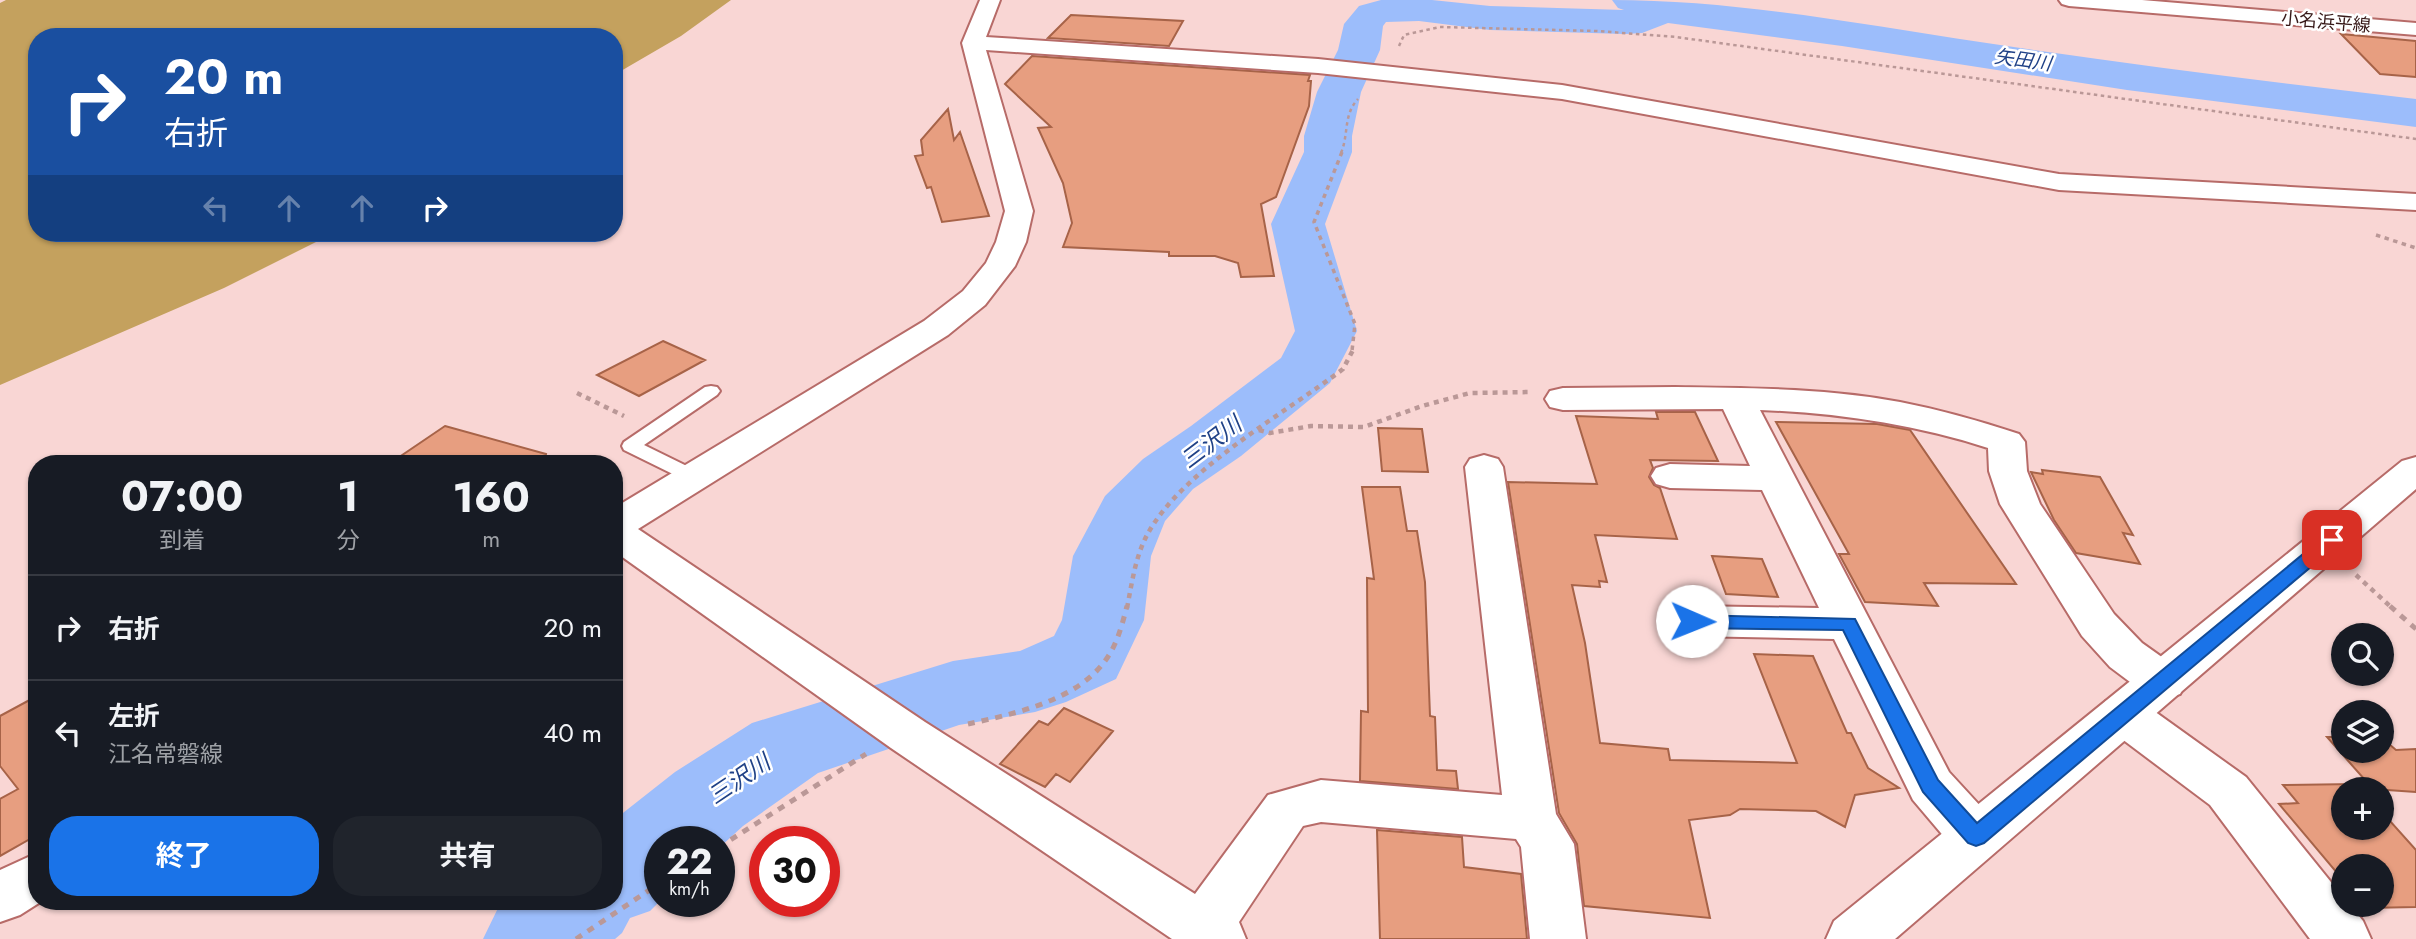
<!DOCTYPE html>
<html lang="ja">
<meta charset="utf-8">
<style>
:root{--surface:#171b24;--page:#20242c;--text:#f1f3f6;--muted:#9ea1a6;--line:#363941;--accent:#1a73e8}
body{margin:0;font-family:Jost,"Noto Sans JP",sans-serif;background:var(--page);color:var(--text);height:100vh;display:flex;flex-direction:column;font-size:26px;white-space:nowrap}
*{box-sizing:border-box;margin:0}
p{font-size:23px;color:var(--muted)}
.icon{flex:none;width:38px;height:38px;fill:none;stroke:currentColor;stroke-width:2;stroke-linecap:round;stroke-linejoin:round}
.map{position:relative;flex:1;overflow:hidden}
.panel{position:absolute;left:28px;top:455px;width:595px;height:455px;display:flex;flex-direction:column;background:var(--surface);border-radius:28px;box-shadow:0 2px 5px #0004}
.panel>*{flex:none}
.top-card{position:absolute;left:28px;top:28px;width:595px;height:214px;border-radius:28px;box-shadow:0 2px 5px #0004;background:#1a4fa0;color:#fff;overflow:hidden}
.buttons{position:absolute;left:2331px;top:623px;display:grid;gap:14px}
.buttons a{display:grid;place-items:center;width:63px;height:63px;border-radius:50%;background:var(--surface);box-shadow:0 2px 5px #0004;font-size:35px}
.speed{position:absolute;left:644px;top:826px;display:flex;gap:14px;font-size:35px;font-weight:700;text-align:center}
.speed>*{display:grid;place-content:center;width:91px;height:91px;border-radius:50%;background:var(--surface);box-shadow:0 2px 5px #0004;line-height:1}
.speed small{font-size:18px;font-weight:400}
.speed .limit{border:10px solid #d22;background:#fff;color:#111}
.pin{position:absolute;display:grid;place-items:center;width:60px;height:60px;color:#fff;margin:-30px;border-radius:14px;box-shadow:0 4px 10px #0006}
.me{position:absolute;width:77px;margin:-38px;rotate:91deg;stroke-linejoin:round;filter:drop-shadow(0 0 5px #0008)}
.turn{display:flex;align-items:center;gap:24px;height:147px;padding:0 21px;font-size:32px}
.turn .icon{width:91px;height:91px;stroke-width:2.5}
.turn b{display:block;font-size:49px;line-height:60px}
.lanes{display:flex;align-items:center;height:66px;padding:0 21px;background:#0003;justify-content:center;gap:35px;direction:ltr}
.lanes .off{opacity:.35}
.eta{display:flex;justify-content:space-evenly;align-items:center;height:119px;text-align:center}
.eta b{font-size:42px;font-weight:700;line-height:49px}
.cta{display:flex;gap:14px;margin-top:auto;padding:14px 21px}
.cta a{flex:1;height:80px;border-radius:28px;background:var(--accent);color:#fff;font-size:28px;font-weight:700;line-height:80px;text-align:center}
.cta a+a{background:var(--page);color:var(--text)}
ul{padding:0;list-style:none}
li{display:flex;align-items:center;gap:21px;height:105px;padding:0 21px;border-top:2px solid var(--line)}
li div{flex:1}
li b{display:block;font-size:26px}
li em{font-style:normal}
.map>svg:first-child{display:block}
.forest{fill:#c4a15e}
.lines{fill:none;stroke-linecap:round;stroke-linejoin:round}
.river{fill:#9cbdfb;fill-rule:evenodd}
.building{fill:#e79e80;stroke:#a76348;stroke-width:2}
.lane-casing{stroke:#b76b68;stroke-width:4}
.street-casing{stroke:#b76b68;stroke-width:4}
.primary-casing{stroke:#b76b68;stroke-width:4}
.path-far3{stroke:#ba9897;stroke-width:2.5;stroke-dasharray:3.5 3.5;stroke-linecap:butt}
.path-far2{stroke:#ba9897;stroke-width:3.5;stroke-dasharray:4.5 4.5;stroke-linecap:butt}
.path-far1{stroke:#ba9897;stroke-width:4.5;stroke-dasharray:5 5;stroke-linecap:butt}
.path{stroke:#ba9897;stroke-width:5;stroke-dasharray:7 7;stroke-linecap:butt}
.lane{fill:#fff;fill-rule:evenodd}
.street{fill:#fff;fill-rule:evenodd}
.primary{fill:#fff;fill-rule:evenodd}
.route{fill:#1a73e8;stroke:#114b97;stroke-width:2}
.labels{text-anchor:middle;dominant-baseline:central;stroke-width:5;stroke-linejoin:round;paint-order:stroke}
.far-street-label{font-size:18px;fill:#371918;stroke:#fff}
.far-water-label{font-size:19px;font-style:italic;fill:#1f4187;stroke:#fff}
.water-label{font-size:23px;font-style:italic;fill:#1f4187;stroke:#fff}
</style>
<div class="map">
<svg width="2416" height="939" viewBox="0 0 2416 939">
<rect width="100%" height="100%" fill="#f9d6d4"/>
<!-- forest -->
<path class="forest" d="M6 0H731L681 36 614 75V37H37V233H334L224 288 0 385V3Z"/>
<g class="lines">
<!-- river -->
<path class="river" d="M1381 0H1432L1490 6 1624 10 1618 8 1612 0C1735 0 1859 24 1980 42 2125 64 2270 82 2416 99V127L2127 90 1842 46 1668 23 1642 33 1625 34 1490 30 1419 21 1386 22 1383 26 1380 50 1361 92 1352 136V152L1325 224 1357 331 1330 383 1241 456 1193 489 1165 521 1151 556 1144 620 1116 679 1066 702 1035 712 959 725 818 773 743 826 719 848V842H660V901L650 911 630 918 622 933 615 939H483L499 906 505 901H614V820L675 772 752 723 953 661 1020 651 1054 636 1062 620 1073 556 1105 496 1143 459 1191 426 1281 358 1295 331 1271 224 1304 152V136L1317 92 1338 50 1344 24 1359 6Z"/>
</g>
<!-- building -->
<path class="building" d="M1071 15 1183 21 1169 46 1048 38Z
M2341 34 2416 41V77L2380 74Z
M1032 56 1310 75 1308 81H1311L1309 106 1276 197 1261 204 1274 276 1241 277 1238 263 1215 256H1169V252L1063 247 1072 223 1063 183 1038 128 1051 127 1005 84Z
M948 109 954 140 960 132 989 216 942 222 931 187 927 188 915 156 923 155 921 140Z
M663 341 705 360 639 396 597 375Z
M1656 412H1695L1718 461 1650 460 1653 468 1649 477 1654 485 1660 488 1677 539 1595 535 1607 582 1599 581 1600 587 1572 585 1585 643 1600 743 1668 749 1670 760 1797 763 1754 654 1813 656 1847 733H1851L1868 768 1899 788 1855 795 1845 827 1816 811 1740 809 1730 815 1689 820 1710 918 1584 906 1577 844 1559 813 1508 482 1597 484 1576 416 1658 419Z
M1776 422 1877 424 1910 430 2016 584 1924 583 1938 606 1865 602 1839 554H1849Z
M445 426 546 454 544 464H389Z
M1378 428 1422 429 1428 472 1382 471Z
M2042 470 2100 477 2133 535 2123 533 2140 564 2076 553 2054 520 2031 472 2043 474Z
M1362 487H1400L1407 531H1417L1425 582 1430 716 1435 717 1437 770 1456 771 1458 789 1360 781 1361 711 1368 712 1367 578 1374 579Z
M1712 556 1762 559 1778 597 1726 594Z
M37 696V835L0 856V799L18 789 0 766V716Z
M1064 708 1113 731 1070 782 1056 774 1045 787 1000 764 1039 721 1048 725Z
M2327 737H2343V751H2382V738L2396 750 2416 749V792L2373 789Z
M2356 784 2361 789H2343V828H2382V812L2416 850V907L2366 908 2364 905H2382V866H2343V880L2279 804 2298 803 2283 785Z
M1377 830 1462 837 1464 867 1521 874 1527 939H1380Z"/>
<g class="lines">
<defs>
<path id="lane" d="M711 386 717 387 720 391 717 395 644 445 701 473 704 477 701 481H687L624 450 622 446 624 442 705 387Z"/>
<path id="street" d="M980 0H1000L986 37 1318 59 1562 85 2059 174 2416 194V210L2059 190 1562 99 1318 73 986 50 1033 211 1026 242 1015 266 985 305 948 335 638 529 925 722 1195 894 1268 795 1321 780 1502 795 1465 467 1470 459 1484 455 1498 459 1503 467 1556 814 1574 844 1586 939H1530L1521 847 1516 839 1321 822 1303 826 1239 922 1246 939H1172L891 748 614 551V508L924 321 963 291 986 263 996 242 1005 211 962 43Z
M1675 387C1750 388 1826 388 1900 402 1941 410 1980 421 2019 434L2025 442 2027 471 2040 504 2114 614 2142 643 2180 670 2186 682 2180 694 2163 699 2146 694 2110 667 2082 636 2000 504 1989 471 1988 448C1913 424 1838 413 1760 410L1949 772 1995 822 2002 837 1995 852 1976 859 1957 852 1913 800 1834 639 1692 636 1676 632 1670 621 1676 610 1692 606 1819 608 1762 490 1670 488 1656 484 1651 476 1656 468 1670 464 1750 466 1723 409 1563 410 1550 407 1545 399 1550 391 1563 388Z
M2123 696 2140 701 2246 777 2343 897V905H2350L2363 921 2371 939H2310L2210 805 2106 727 2099 714 2106 701Z
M37 853V901H42L20 915 0 922V870Z"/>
<path id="primary" d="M2059 0H2142L2416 23V35L2069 6 2062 4Z
M2416 457V489L1895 939H1826L1834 921 2402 461Z"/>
</defs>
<!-- lane casing -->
<use href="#lane" class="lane-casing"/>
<!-- street casing -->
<use href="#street" class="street-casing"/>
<!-- primary casing -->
<use href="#primary" class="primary-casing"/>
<!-- path-far3 -->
<path class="path-far3" d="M1399 46 1404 35 1440 27 1597 31 1676 37 2416 139
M1341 153C1349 134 1343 115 1358 99"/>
<!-- path-far2 -->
<path class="path-far2" d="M1342 152 1314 222 1355 324 1352 351
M2376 235 2416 248"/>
<!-- path-far1 -->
<path class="path-far1" d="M577 393 624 416
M1259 430 1270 433 1311 426 1364 427 1422 406 1470 393 1531 392
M2356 575 2392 608
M1127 608C1132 583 1135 558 1147 535 1182 470 1284 414 1343 369L1353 350"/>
<!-- path -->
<path class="path" d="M2390 606 2416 629
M968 724C1013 714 1076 701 1105 661 1117 645 1122 625 1127 606
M719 847 866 754
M576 939 660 883"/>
<!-- lane -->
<use href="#lane" class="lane"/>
<!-- street -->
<use href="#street" class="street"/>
<!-- primary -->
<use href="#primary" class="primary"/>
</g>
<!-- route -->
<path class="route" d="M2332 534 2338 536 2340 540 2338 544 1984 843 1976 846 1968 843 1923 792 1843 630 1692 628 1686 626 1683 621 1686 617 1692 615 1855 619 1938 780 1977 823 2325 536Z"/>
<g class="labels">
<!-- far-street labels -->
<g class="far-street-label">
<text transform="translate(2326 22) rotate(5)">小名浜平線</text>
</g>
<!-- far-water labels -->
<g class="far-water-label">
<text transform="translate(2023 60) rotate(8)">矢田川</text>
</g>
<!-- water labels -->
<g class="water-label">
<text transform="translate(1211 442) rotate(-37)">三沢川</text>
<text transform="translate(739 779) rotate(-34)">三沢川</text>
</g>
</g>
</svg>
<div class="buttons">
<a><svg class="icon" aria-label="search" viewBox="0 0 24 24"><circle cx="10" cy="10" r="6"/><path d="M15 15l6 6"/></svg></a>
<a><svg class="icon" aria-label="layers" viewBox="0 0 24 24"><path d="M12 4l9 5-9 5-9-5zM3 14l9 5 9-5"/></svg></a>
<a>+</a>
<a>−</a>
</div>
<div class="speed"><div>22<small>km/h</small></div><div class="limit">30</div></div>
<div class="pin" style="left:2332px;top:540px;background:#d93025"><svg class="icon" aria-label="arrive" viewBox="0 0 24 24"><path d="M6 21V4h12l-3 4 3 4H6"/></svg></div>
<svg class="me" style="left:1692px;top:621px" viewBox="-20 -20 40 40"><circle r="19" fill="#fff"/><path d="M0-13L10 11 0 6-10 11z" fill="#1a73e8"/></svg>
<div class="top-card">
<div class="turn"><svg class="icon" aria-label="right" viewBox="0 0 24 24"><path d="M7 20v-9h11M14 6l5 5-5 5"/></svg><div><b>20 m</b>右折</div></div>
<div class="lanes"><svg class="icon off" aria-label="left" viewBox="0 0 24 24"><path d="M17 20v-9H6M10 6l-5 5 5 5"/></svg><svg class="icon off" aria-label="ahead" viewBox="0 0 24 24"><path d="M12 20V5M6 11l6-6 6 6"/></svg><svg class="icon off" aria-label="ahead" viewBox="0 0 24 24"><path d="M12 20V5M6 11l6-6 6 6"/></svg><svg class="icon" aria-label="right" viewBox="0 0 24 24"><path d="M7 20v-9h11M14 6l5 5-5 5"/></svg></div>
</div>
<section class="panel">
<div class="eta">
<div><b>07:00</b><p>到着</p></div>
<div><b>1</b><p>分</p></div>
<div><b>160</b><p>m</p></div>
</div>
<ul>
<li><svg class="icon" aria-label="right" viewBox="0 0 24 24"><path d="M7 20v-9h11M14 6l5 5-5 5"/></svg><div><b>右折</b></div><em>20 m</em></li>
<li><svg class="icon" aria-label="left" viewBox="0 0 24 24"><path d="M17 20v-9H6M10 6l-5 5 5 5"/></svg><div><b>左折</b><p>江名常磐線</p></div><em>40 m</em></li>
</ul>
<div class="cta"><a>終了</a><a>共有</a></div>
</section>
</div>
